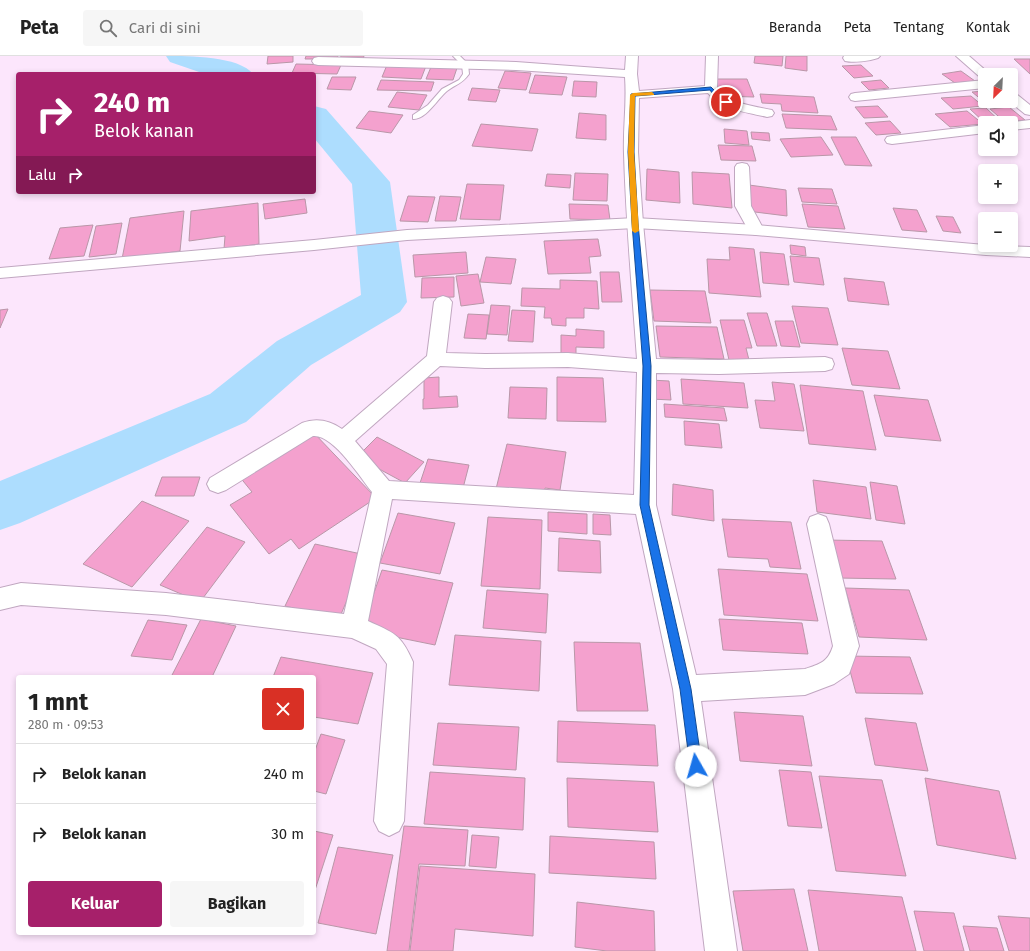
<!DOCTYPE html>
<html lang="id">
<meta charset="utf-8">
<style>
:root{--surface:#fff;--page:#f6f6f6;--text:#222;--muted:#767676;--line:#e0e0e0;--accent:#a6206a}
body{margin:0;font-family:"Fira Sans",sans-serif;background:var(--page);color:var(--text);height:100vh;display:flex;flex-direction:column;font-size:15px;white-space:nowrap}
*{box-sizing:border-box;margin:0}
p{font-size:13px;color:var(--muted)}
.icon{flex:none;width:22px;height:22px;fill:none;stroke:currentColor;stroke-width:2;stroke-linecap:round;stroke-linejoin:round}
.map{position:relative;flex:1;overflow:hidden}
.side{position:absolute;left:16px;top:619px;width:300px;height:260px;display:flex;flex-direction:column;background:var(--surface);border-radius:4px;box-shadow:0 2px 6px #0003}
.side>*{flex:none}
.hud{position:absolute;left:16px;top:16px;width:300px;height:122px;border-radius:4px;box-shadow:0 2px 6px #0003;background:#a6206a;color:#fff;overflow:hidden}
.needle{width:26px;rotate:204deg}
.controls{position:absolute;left:978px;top:12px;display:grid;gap:8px}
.controls a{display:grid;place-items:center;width:40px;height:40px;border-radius:4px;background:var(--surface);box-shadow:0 2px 6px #0003;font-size:20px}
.pin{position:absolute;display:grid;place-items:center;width:34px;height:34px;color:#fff;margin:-17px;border:2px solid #fff;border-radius:50%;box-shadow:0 1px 4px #0007}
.me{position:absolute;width:44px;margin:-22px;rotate:353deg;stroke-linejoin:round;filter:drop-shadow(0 0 3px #0008)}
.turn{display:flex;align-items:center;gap:14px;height:84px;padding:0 12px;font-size:18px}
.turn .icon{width:52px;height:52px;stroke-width:2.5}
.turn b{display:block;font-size:28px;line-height:34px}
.then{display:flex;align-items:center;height:38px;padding:0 12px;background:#0003;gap:8px;font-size:15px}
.round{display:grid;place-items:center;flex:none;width:42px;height:42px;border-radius:4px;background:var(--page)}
.summary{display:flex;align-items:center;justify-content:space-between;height:68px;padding:0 12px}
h1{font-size:24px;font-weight:700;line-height:30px}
.cta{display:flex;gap:8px;margin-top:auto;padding:8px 12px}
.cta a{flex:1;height:46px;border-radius:4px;background:var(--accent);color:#fff;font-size:16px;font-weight:700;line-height:46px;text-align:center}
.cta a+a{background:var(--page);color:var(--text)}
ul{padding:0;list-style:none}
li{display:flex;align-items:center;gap:12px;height:60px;padding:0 12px;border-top:1px solid var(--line)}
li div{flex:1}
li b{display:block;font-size:15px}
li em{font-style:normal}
header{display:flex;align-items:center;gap:24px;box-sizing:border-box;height:56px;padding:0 20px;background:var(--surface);border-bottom:1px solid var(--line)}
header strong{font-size:19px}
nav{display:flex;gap:22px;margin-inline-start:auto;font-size:14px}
.search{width:280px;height:36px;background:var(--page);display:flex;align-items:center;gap:10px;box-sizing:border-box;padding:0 14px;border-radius:4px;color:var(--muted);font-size:15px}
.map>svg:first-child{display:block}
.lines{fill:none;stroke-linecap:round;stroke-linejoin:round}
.river{fill:#adddfe;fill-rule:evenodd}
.building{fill:#f4a1ce;stroke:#b997a8}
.service-casing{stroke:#c0a7c0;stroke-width:2}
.minor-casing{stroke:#c0a7c0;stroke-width:2}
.tertiary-casing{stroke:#c0a7c0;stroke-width:2}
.service{fill:#fff;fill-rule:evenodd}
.minor{fill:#fff;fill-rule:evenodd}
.tertiary{fill:#fff;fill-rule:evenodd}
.route{fill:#1a73e8;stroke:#114b97}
.slow{fill:#f59e0b}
</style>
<header>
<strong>Peta</strong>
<div class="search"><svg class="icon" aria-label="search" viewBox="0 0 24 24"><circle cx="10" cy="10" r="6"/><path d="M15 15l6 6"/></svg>Cari di sini</div>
<nav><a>Beranda</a><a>Peta</a><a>Tentang</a><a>Kontak</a></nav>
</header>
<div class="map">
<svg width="1030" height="895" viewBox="0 0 1030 895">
<rect width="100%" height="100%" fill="#fce6fc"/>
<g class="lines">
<!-- river -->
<path class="river" d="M166 0C189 0 239 0 253 18H205L170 6Z
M314 50 326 53 390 126 407 246 400 256 311 309 246 366 20 467 0 474V425L210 338 277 285 361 239 352 128 314 82Z"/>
</g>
<!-- building -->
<path class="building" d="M268 0H293V6L267 8Z
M306 0H338L336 3H305Z
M341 0H364L363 3H340Z
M755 0H783L782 10 754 7Z
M786 0H807V15L785 12Z
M1014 3H1030V18Z
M296 8 341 9 337 18 292 17Z
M387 9 426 10 421 23 382 21Z
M861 9 873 20 854 22 842 10Z
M431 11 457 12 453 24 426 23Z
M505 15 531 17 526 34 498 32Z
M961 15 975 25 955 27 942 18Z
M535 19 567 21 562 39 529 37Z
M332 21H356L351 34 327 33Z
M715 23H747L754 41 720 40Z
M381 24 434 26 431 35 377 34Z
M881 24 889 32 869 34 861 26Z
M574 25 597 26 596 41 572 40Z
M472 32 500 34 496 46 468 44Z
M985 35V45H1001L1005 48 988 49 972 36Z
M397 36 427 39 419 54 388 51Z
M760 38 814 41 818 57 782 55 781 48 762 47Z
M971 40 983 50 953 53 941 42Z
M878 50 888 61 864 62 855 51Z
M1009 51 1025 64 1005 66 990 53Z
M986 52 1002 67H985L970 53Z
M369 55 403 59 391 77 356 72Z
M967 55 983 68 950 71 935 58Z
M579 57 606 59V84L576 82Z
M782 58 831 60 837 74 786 72Z
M890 65 901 77 876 79 865 67Z
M481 68 538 73 532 95 472 90Z
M724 73 747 75 749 89 725 87Z
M751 76 769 77 770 85 752 83Z
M821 81 833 99 791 101 780 83Z
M831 81H856L872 110 845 109Z
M718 89 752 90 756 105 721 104Z
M647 113 679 116 680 147 646 144Z
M692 116 729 118 732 152 693 148Z
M575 117 608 118 607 145 573 144Z
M547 118 571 119 570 132 545 130Z
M467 128 504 129 500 164 460 163Z
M749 129 786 134 787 160 747 155Z
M798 132 832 133 837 148 802 146Z
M408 140 435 141 428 166 400 165Z
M440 140 461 141 456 165H435Z
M305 143 307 157 265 163 263 148Z
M258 147 259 188 224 193 225 180 189 185 191 155Z
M569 148 608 149 610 164 570 163Z
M802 148 838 150 845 173 808 171Z
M893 152 917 154 927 176 902 174Z
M184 155 180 195 122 203 130 162Z
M936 160 953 161 961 177 943 175Z
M122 167 116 198 89 201 96 170Z
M93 169 84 200 49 203 60 172Z
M598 183 601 200 589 201 591 217 548 218 544 185Z
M790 189 805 191 806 200 791 198Z
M729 191 754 193 761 241 709 237 707 203 730 204Z
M466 196 468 217 415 221 413 199Z
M760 196 784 198 789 229 763 227Z
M790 200 819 202 824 229 794 226Z
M486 201 516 203 511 228 480 226Z
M600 216H619L622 246H602Z
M478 218 484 247 461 250 456 220Z
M454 221V241L421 242 422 222Z
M844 222 884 226 889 249 848 245Z
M560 224 597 225 599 253 584 252V262H566V270L552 269 551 262H544L545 251 521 250 522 232 560 233Z
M650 234 705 235 711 267 654 265Z
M491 249 510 250 507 279 487 278Z
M792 250 828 252 838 289 801 287Z
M8 253 0 272V254Z
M512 254 535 255 533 286 508 285Z
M747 257H767L777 290H757Z
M468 258 489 259 486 283 464 282Z
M720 264H744L752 292H746L749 304H729Z
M775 265H793L800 291 781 290Z
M656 270 717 271 724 303 660 301Z
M576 273 604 275V292L576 291V300L561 299V279L576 280Z
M842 292 888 295 900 333 852 329Z
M439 321V341L457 340 458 351 423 353V343H424V322Z
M557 321 603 322 606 366 557 365Z
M681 323 744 327 748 352 683 348Z
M650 324 669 325 671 344 651 343Z
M772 326 794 328 804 375 760 372 755 344 775 345Z
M800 329 863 335 876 394 809 388Z
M510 331 547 332 546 363 508 362Z
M874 339 928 344 941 385 885 380Z
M664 348 724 352 727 365 665 361Z
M684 365 719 368 722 392 685 389Z
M313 376 376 442 299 493 291 483 269 498 230 449 252 436 239 420Z
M377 381 424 406 405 427 357 401Z
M507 388 566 396 560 434 545 432 544 440 496 433Z
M428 403 469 409 462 436 419 430Z
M162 421H200L194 440H155Z
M813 424 866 431 871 463 817 456Z
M870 426 897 430 905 468 876 464Z
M673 428 713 434 714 465 672 459Z
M142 445 189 465 132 531 83 508Z
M548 456 587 458V478L548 475Z
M398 457 455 467 440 518 380 507Z
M593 458 610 459 611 479 593 478Z
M488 461 542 464 540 533 481 530Z
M722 463 791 466 801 513 770 511 768 503 728 501Z
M207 471 245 486 200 546 160 529Z
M559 482 600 485 601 517 558 515Z
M826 484 882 485 896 523 838 522Z
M315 488 366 499 339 563 285 550Z
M718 513 807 518 818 565 724 559Z
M382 514 453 527 435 589 361 574Z
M845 532 909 534 927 584 859 581Z
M487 534 548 538 546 577 483 572Z
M201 563 236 570 212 621H171Z
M719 563 802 567 808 598 723 594Z
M148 564 187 569 172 604 131 600Z
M455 579 541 585 539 635 449 629Z
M574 586 640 587 648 655H577Z
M846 600 910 601 923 638 856 637Z
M281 601 373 617 358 668 314 661V621H273Z
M734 656 803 660 812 710 740 705Z
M865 662 916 667 928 715 875 709Z
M558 665 655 669 658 710 557 706Z
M438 667 519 671 516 714 433 709Z
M321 678 345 684 326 738 314 735V697Z
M779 714 811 716 822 772 788 770Z
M430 716 525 722 523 774 424 768Z
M819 720 882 724 906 820 836 815Z
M567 722 654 726 658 776 568 771Z
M925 722 999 735 1016 803 937 789Z
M404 770 468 774 465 810 419 808 409 895H387Z
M314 775 333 779 314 837Z
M472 779 499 781 496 812 469 810Z
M550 780 654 786 656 823 549 817Z
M338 791 393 799 376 878 318 867Z
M420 810 535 818 533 880 455 873 453 895H410Z
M794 833 808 895H743L733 835Z
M808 834 902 841 916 895H819Z
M577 846 654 855 655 895H607L575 891Z
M914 855 954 857 964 895H924Z
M998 860 1030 862V895H1009Z
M963 870 997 872 1004 895H970Z"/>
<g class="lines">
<defs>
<path id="service" d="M453 0H460L468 8 469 18C462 28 456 28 447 35 438 42 426 64 413 63V59L428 49 442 33 459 24 463 18 462 9Z"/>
<path id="minor" d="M626 0H638L637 18 639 35 705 30 706 0H718L717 32C731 48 753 50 772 54L774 57 772 60 767 61C746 56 722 54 708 37L639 42 638 96 643 167 656 303 719 304 825 301 832 303 834 308 832 313 825 315 719 318 656 317V449L696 619 805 613C820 608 828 606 833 590L807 468 810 461 818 458 826 461 829 468 859 590 849 618 834 628 805 639 701 645 737 895H705L673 633 636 458 392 443 368 565C394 577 401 578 413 606L404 765 399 775 389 780 379 775 374 765 387 608 376 593 352 582 166 559 21 549 0 554V532L21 527 166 537 344 558 372 436C360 421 333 378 313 380L226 434 218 437 210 434 207 428 210 422 302 367C316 362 329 364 342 373L427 300 434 246 437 242 443 240 449 242 452 246 446 297 485 298 568 297 637 303C632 234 626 166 624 98 623 72 627 47 625 21L516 14 318 9 314 8 312 5 314 2 318 1 516 6 625 14ZM440 310 485 312 568 311 637 316 634 439 389 425 355 385Z
M844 0H880L878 2C869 5 854 7 845 5L843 2Z
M956 0H969L991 19H985V23L981 22Z
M985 24V32L855 45 851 44 849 41 851 38 855 37Z
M1011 36 1015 37 1030 49V59L1025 58 1009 45H1011Z
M1030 64V72L1011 74V67H1007Z
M985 69V77L892 88 887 87 885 84 887 81 892 80Z
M742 107 747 108 749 111 751 150 764 174 762 177 756 179 750 177 735 150V111L737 108Z"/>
<path id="tertiary" d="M635 162 756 169 985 189 1030 191V201L986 199 756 179 635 172 407 184 314 194 0 222V212L314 184 407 174Z"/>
</defs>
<!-- service casing -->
<use href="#service" class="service-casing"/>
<!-- minor casing -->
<use href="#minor" class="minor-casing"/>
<!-- tertiary casing -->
<use href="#tertiary" class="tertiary-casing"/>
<!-- service -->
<use href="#service" class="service"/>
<!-- minor -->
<use href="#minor" class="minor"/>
<!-- tertiary -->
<use href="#tertiary" class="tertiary"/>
</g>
<!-- route -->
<path class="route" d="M711 31 718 38 728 45V48C721 48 714 40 710 34L635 40 634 96 638 167 651 310 649 449 691 633 702 710 700 714 696 716 692 714 690 710 680 633 640 449 643 310 632 167 628 96 631 38Z"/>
<!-- slow -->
<path class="slow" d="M652 36 654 38V39L635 40 634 96 639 175 635 177 632 175 628 96 630 39 633 37Z"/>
</svg>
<div class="controls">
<a><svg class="needle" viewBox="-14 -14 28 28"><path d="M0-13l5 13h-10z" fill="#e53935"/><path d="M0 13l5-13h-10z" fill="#767676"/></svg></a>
<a><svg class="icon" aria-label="sound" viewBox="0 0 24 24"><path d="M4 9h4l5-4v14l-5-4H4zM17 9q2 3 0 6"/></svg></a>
<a>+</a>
<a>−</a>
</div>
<div class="pin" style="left:726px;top:46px;background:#d93025"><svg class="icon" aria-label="arrive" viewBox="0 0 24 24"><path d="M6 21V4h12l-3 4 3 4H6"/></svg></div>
<svg class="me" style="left:696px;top:710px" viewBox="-20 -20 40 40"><circle r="19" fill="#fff"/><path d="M0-13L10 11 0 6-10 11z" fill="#1a73e8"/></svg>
<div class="hud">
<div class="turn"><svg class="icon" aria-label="right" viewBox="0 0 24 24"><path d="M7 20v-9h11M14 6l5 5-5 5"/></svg><div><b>240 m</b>Belok kanan</div></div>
<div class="then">Lalu<svg class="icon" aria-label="right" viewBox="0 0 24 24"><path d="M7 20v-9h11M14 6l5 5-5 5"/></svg></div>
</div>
<section class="side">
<div class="summary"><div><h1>1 mnt</h1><p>280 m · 09:53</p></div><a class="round" style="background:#d93025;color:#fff"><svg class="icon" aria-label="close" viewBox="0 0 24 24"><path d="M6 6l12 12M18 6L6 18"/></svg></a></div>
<ul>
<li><svg class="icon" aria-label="right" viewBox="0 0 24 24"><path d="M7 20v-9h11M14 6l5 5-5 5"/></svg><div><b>Belok kanan</b></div><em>240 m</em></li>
<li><svg class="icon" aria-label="right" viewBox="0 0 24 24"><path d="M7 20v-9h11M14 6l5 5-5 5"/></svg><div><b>Belok kanan</b></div><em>30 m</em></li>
</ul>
<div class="cta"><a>Keluar</a><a>Bagikan</a></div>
</section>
</div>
